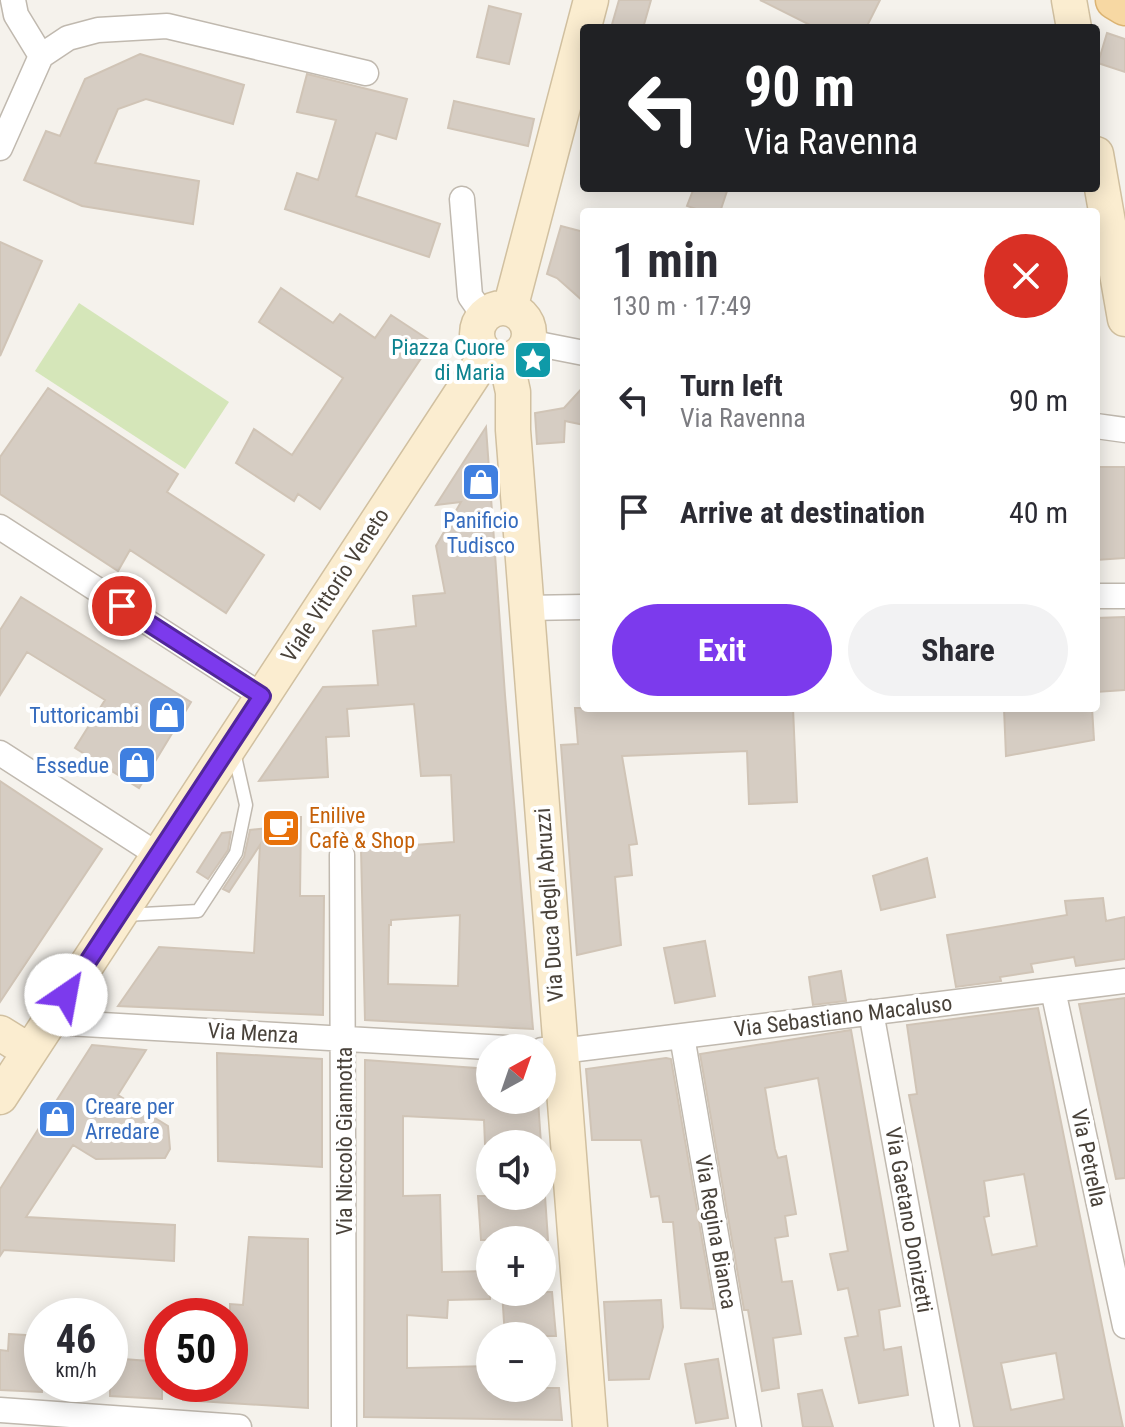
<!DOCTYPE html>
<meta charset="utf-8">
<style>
:root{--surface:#fff;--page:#f2f2f3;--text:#2b2b33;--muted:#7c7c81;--accent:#7c3aed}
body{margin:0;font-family:"Roboto Condensed",sans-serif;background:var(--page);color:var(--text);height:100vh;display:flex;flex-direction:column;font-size:30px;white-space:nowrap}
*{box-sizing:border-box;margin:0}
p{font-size:26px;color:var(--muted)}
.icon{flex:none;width:44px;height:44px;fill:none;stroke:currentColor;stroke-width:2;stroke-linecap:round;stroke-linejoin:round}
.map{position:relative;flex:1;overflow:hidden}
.side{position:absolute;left:580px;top:208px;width:520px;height:504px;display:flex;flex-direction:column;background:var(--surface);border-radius:8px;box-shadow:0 4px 20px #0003}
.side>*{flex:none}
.banner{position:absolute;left:580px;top:24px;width:520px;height:168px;border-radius:8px;box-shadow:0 4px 20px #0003;background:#202124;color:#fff;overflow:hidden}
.needle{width:52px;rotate:40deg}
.controls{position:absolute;left:476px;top:1034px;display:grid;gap:16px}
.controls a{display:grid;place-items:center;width:80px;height:80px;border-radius:50%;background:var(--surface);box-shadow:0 4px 20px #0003;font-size:40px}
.speed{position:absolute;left:24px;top:1298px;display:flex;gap:16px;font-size:40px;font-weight:700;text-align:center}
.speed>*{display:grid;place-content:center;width:104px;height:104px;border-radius:50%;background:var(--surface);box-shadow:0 4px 20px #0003;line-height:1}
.speed small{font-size:20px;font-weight:400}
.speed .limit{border:12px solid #d22;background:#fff;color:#111}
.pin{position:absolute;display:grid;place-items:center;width:68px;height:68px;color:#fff;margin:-34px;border:4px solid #fff;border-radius:50%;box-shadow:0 2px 8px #0007}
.me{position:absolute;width:88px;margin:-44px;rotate:33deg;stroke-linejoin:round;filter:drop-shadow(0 0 6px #0008)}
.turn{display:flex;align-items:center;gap:28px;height:168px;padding:0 32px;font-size:36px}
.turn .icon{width:104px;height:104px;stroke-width:2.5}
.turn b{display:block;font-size:56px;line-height:68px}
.round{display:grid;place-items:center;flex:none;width:84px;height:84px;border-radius:42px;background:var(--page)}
.headline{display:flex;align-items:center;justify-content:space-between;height:136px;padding:0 32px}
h1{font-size:48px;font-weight:700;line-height:60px}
.button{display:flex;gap:16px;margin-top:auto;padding:16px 32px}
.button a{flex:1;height:92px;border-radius:48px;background:var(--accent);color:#fff;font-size:32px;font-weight:700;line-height:92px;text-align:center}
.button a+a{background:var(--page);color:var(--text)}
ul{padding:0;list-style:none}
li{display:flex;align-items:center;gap:24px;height:112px;padding:0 32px}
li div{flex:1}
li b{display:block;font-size:30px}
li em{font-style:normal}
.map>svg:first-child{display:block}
.green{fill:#d5e6b9}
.building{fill:#d6cdc3;stroke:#d0c4b6;stroke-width:2;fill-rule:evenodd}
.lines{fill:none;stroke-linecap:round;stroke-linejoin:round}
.lane-casing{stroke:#c0b9af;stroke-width:15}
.street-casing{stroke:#c0b9af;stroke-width:27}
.secondary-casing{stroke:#d1c0a0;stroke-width:37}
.primary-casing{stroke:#dcb473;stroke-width:41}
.lane{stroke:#fff;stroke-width:12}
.street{stroke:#fff;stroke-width:24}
.secondary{stroke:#fbedd0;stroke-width:34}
.primary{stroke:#f7d8a3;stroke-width:38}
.route-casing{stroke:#51269a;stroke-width:20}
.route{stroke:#7c3aed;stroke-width:14}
.labels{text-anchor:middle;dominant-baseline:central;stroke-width:8;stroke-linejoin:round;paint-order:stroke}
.culture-label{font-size:22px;fill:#0d838f;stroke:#fff;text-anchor:end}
.shop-label{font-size:22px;fill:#366cbe;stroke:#fff;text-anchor:end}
.street-label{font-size:22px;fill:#49423a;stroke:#fff}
.food-label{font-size:22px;fill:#c56008;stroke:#fff;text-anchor:start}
</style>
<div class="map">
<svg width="1125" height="1427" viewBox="0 0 1125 1427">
<rect width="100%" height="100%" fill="#f5f2ec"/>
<!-- green -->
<path class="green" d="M79 303 229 402 185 469 35 371Z"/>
<!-- building -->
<path class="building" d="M619 0H651L643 28H611Z
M760 0H880L866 28H816Z
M489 6 521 14 509 64 477 57Z
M1107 33 1125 39V72L1098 63Z
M140 54 244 85 233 124 146 99 118 109 95 163 199 181 193 224 82 206 24 180 46 131 60 136 85 79Z
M307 74 407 99 396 139 376 133 356 196 440 224 429 257 285 209 297 173 318 180 336 120 297 112Z
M454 101 534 119 528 146 448 128Z
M694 188H728L720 212H705L687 206Z
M561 226 584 232V302L557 278 547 274Z
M0 242 42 261 0 356Z
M281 288 333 323 340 314 375 338 391 315 432 342 320 509 298 494 294 501 236 463 254 429 292 455 343 378 259 322Z
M584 386V425L565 421 564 442 537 444 535 413 564 408Z
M48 388 178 474 167 492 264 555 226 613 130 550 118 571 0 494V457Z
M486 427 505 695 533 1029 365 1020 361 849 454 842 451 775 421 776 414 704 347 709 349 736 326 737 328 777 259 781 323 687 378 685 373 631 416 626 413 596 445 593 436 546 461 502 436 505ZM460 915 458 986 388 984 389 925H391V920Z
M1096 467H1125V558L1096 560Z
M21 597 191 702 139 788 75 748 105 700 27 652 0 695V630Z
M1125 617V690L1096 692V618Z
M575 708H793L797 802 749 804 747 751 622 756 637 844 629 845 632 875 615 877 621 945 577 955 561 745 578 744Z
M1004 708H1092L1094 740 1006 756Z
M0 781 102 849 0 1002Z
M269 817H301L300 896H324L323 1015 118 1006 159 947 254 953 260 845 229 892 223 889 244 857 250 830 269 828Z
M231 832 228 850 208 879 197 872 222 833Z
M927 858 935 897 881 910 873 876Z
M1103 898 1106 921 1125 917V959L1076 966 1074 957 1031 964 1033 972 1000 977 1001 981 956 987 947 935 1067 915 1065 901Z
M705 941 715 996 675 1003 664 948Z
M841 971 846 1001 813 1005 809 977Z
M1125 998V1178L1116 1179 1079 1004Z
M1038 1008 1111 1370 1123 1427H974L909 1095 917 1094 907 1025ZM1024 1174 1037 1246 992 1255 984 1217 989 1216 984 1181ZM1056 1353 1064 1399 1011 1410 1001 1363Z
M851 1030 900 1306 879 1310 884 1350 901 1347 908 1395 859 1403 845 1338 858 1336 848 1288 838 1290 830 1254 848 1251 818 1078 765 1088 775 1149 778 1158 786 1156 796 1214 785 1216 788 1236 775 1238 782 1282 792 1281 801 1334 773 1338 779 1388 762 1391 748 1310H744L700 1054Z
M92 1045 146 1050 118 1095 168 1126 170 1149 165 1158 96 1159 73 1145 26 1217 175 1225 174 1261 4 1250 0 1256V1189Z
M217 1053 322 1059V1167L218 1161Z
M666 1058 671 1059 714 1309 681 1308 673 1222H663L659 1196 651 1197 641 1140H592L586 1069Z
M365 1060 490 1069V1100H538L541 1144H485L484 1120 403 1116V1196L440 1195 442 1272 490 1271V1299L448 1300 447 1318 407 1315V1368L490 1366V1388H559L562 1420 364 1417Z
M478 1196H545L548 1240H481Z
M249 1237 308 1239V1408L183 1400 184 1384H230V1304L243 1305Z
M502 1292H552L556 1336H505Z
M661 1300 663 1327 649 1379 609 1380 604 1302Z
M9 1334 42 1336V1392L0 1390V1350L8 1351Z
M110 1358 162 1362V1399L110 1396Z
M718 1359 728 1418 696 1423 685 1364Z
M822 1390 833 1427H803L798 1394Z"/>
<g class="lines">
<defs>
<path id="lane" d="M125 915 198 911 236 853 246 805 234 752"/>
<path id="street" d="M13 0 16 15 41 56 68 38 98 30 167 26 366 73
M0 148 41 56
M462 199 470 296 484 316
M528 342 584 353
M1096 426 1125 430
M0 527 262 696
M1096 596H1125
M526 608 584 607
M0 753 158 855
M342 855 344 1427
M1053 990 1125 1326
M871 1012 947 1427
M49 1022 506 1048
M682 1036 749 1427
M542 1050 561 1051 1125 981
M0 1410 239 1427"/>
<path id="secondary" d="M1069 0 1074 28
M1096 154 1125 319
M477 334a26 26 0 1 1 52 0a26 26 0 1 1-52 0Z
M510 309 591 0
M506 360 513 392V430L590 1427
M0 1033 29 1051
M0 1097 487 354"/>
<path id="primary" d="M1115 0 1125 6"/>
</defs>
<!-- lane casing -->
<use href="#lane" class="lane-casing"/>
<!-- street casing -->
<use href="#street" class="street-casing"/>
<!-- secondary casing -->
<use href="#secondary" class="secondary-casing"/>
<!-- primary casing -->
<use href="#primary" class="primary-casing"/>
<!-- lane -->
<use href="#lane" class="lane"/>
<!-- street -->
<use href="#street" class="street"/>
<!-- secondary -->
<use href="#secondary" class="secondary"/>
<!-- primary -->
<use href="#primary" class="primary"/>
</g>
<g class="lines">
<defs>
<path id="route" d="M66 995 262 696 122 606"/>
</defs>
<!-- route casing -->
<use href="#route" class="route-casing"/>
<!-- route -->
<use href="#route" class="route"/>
</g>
<!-- icons -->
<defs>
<symbol id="sight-square" viewBox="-11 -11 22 22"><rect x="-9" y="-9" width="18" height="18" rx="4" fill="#0f9aa8" stroke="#fff"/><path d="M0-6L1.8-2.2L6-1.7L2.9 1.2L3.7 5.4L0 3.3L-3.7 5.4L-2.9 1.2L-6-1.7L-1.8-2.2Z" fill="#fff"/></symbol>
<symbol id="shop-square" viewBox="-11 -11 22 22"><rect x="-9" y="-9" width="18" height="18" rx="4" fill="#3f7fe0" stroke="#fff"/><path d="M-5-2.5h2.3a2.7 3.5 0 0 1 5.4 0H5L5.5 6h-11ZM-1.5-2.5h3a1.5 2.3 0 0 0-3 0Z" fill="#fff"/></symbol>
<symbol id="cafe-square" viewBox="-11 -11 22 22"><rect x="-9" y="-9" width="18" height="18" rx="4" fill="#e8710a" stroke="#fff"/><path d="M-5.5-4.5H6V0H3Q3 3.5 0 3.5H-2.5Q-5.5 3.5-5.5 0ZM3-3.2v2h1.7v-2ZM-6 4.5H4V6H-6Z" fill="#fff"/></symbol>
</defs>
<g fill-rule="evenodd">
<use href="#sight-square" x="511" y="338" width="44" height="44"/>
<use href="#shop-square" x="459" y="460" width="44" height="44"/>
<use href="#shop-square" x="145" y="693" width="44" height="44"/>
<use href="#shop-square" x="115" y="743" width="44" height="44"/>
<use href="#cafe-square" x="259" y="806" width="44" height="44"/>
<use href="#shop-square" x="35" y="1097" width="44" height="44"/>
</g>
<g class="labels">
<!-- culture labels -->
<g class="culture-label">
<text x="505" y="347">Piazza Cuore<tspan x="505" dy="25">di Maria</tspan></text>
</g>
<!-- shop labels -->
<g class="shop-label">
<text x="481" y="520" text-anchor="middle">Panificio<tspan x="481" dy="25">Tudisco</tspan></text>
<text x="139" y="715">Tuttoricambi</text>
<text x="109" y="765">Essedue</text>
<text x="85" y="1106" text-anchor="start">Creare per<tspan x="85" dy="25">Arredare</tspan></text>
</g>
<!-- street labels -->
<g class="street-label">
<text transform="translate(335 585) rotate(-57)">Viale Vittorio Veneto</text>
<text transform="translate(549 905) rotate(-94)">Via Duca degli Abruzzi</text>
<text transform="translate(843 1016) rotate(-7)">Via Sebastiano Macaluso</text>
<text transform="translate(253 1033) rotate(3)">Via Menza</text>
<text transform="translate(344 1141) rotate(-90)">Via Niccolò Giannotta</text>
<text transform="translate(1089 1158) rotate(78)">Via Petrella</text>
<text transform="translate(909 1220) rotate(80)">Via Gaetano Donizetti</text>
<text transform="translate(716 1232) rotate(80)">Via Regina Bianca</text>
</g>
<!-- food labels -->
<g class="food-label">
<text x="309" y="815">Enilive<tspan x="309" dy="25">Cafè &amp; Shop</tspan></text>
</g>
</g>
</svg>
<div class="controls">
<a><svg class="needle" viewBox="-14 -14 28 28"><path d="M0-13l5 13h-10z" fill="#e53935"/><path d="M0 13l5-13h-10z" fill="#7c7c81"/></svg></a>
<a><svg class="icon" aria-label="sound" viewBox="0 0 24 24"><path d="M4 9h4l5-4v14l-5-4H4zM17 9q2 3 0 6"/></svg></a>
<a>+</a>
<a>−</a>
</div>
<div class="speed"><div>46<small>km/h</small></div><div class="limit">50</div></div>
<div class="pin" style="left:122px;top:606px;background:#d93025"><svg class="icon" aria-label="arrive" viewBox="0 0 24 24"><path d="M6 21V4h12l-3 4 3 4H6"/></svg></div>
<svg class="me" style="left:66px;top:995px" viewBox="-20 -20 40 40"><circle r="19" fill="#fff"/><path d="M0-13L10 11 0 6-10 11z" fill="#7c3aed"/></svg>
<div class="banner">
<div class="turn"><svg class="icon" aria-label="left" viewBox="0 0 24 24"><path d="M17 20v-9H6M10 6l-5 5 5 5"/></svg><div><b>90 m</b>Via Ravenna</div></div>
</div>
<section class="side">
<div class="headline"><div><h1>1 min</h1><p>130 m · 17:49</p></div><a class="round" style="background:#d93025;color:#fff"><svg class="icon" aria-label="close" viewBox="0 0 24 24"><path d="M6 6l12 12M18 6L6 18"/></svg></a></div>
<ul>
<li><svg class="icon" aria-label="left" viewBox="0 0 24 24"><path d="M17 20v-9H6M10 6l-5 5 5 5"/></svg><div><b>Turn left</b><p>Via Ravenna</p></div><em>90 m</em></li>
<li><svg class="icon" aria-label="arrive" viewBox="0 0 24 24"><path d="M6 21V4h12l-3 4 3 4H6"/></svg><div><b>Arrive at destination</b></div><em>40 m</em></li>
</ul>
<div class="button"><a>Exit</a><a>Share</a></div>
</section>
</div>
